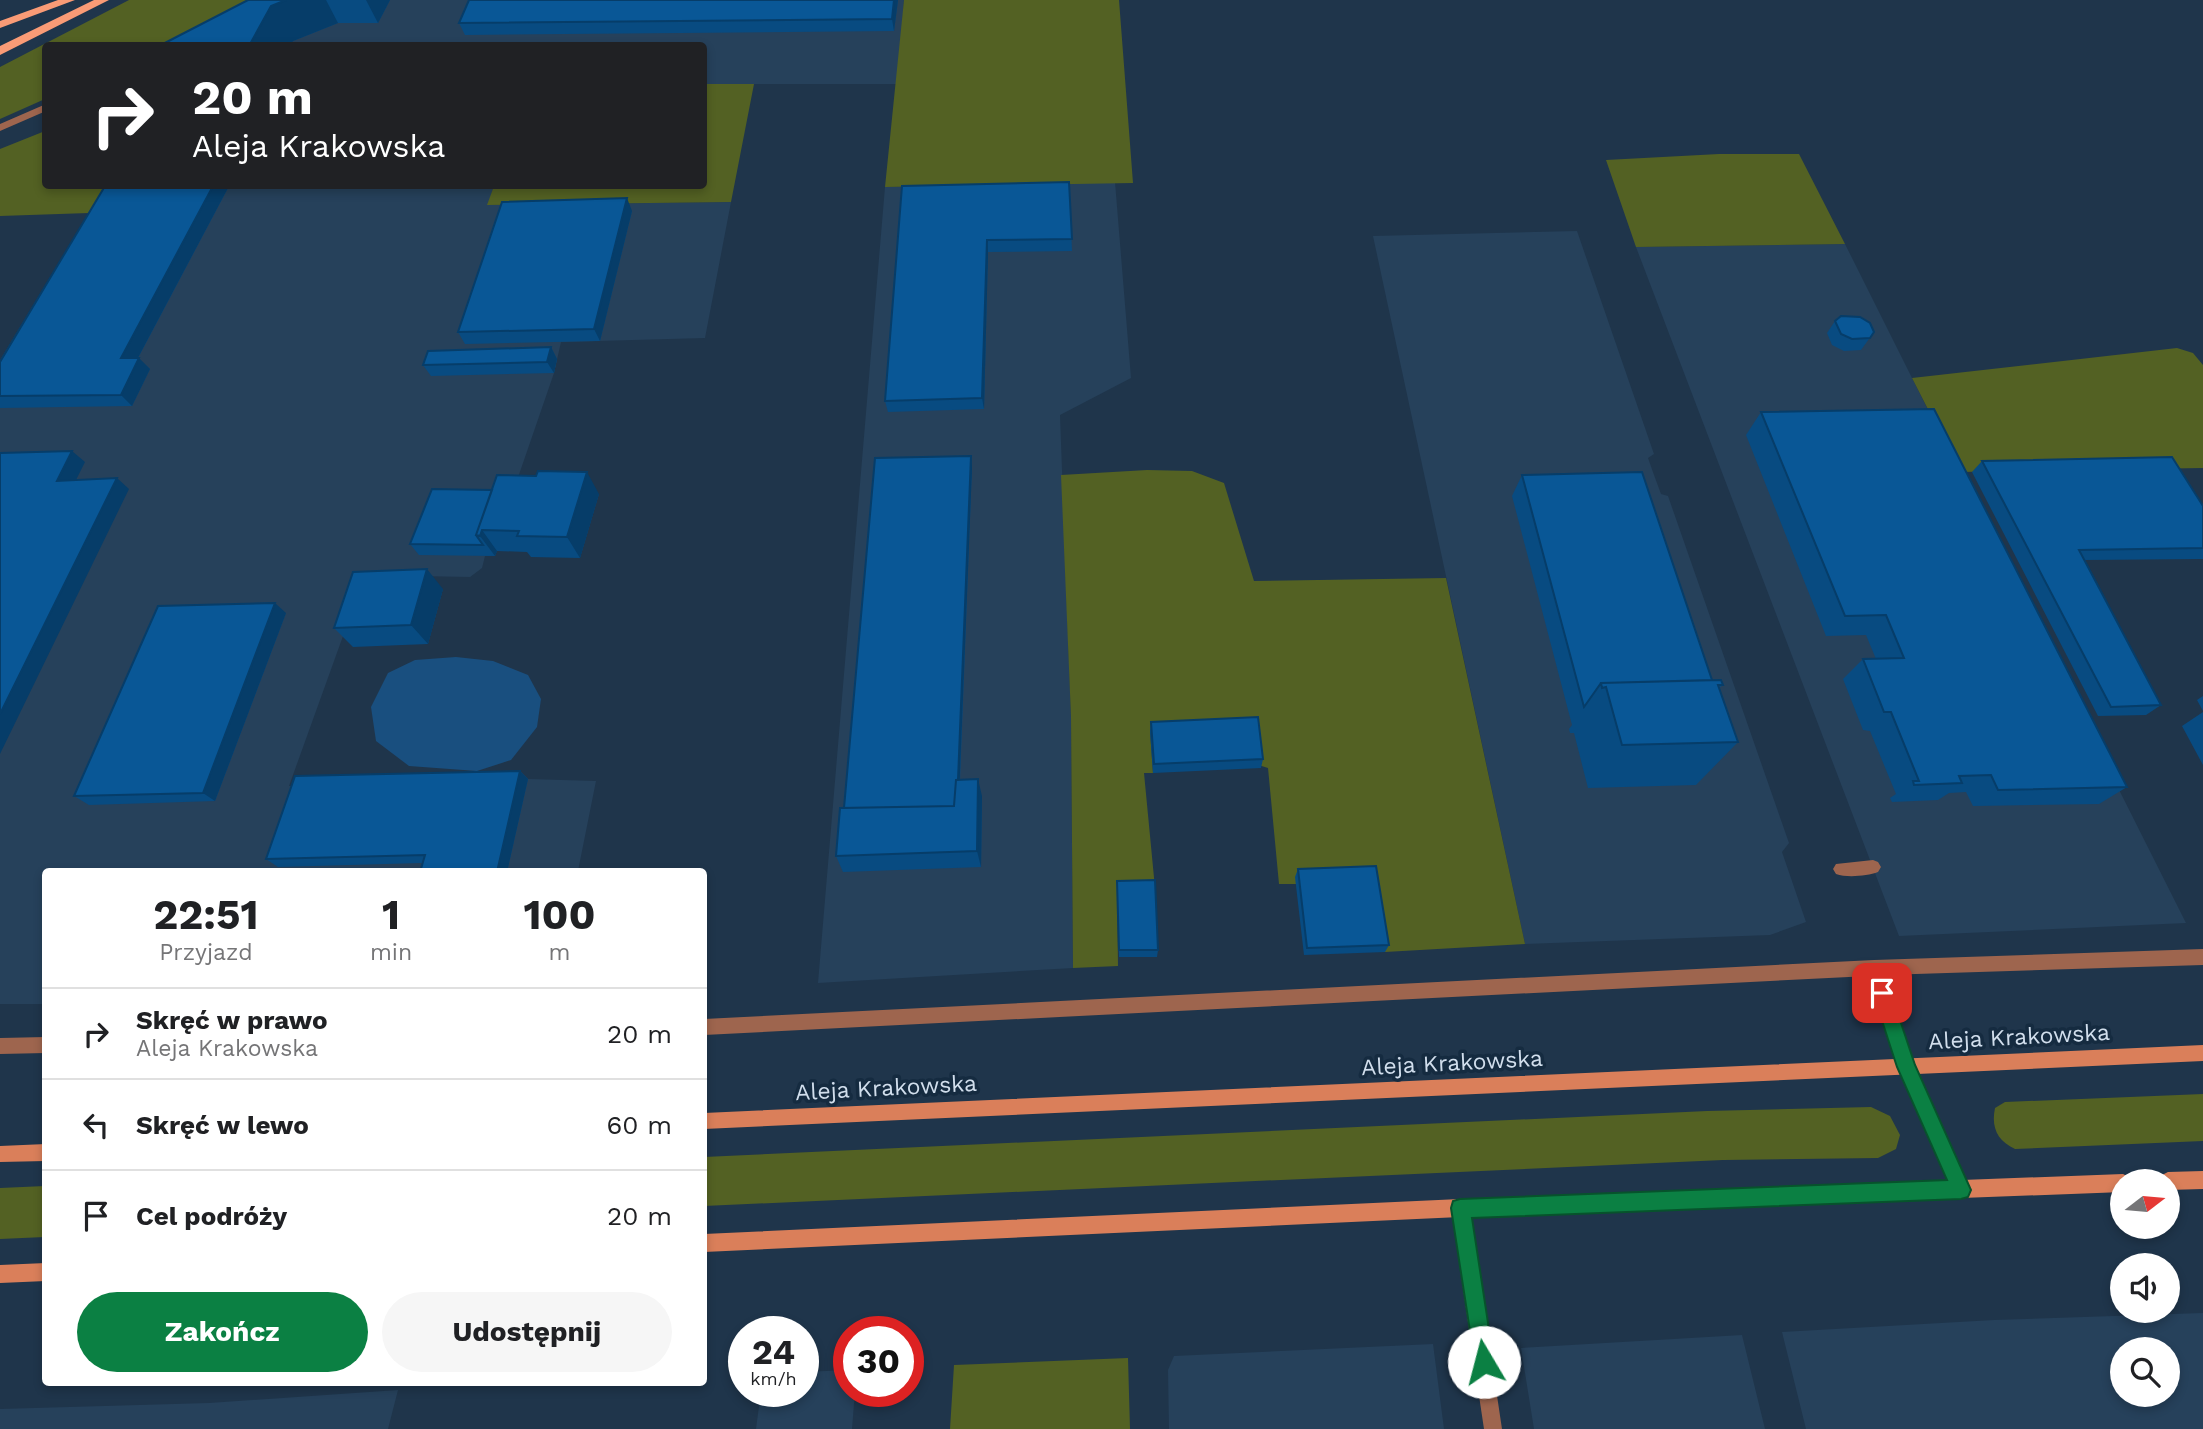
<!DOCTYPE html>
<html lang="pl">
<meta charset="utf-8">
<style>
:root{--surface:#fff;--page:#f6f6f6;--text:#202124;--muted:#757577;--line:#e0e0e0;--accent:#0b8043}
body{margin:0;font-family:"Work Sans",sans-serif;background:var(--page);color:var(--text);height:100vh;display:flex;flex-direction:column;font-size:26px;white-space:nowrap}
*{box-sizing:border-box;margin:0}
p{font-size:23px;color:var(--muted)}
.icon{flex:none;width:38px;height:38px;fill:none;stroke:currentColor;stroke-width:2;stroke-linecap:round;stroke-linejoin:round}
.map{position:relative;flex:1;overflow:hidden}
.details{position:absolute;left:42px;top:868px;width:665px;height:518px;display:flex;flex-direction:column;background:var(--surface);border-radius:7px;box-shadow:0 4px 10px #0003}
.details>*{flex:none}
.top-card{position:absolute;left:42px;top:42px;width:665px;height:147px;border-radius:7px;box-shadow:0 4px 10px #0003;background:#202124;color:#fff;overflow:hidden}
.needle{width:46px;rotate:74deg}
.buttons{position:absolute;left:2110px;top:1169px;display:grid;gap:14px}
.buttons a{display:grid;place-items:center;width:70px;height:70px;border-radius:50%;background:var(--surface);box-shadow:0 4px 10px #0003;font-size:35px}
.speed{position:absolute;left:728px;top:1316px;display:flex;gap:14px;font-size:35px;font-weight:700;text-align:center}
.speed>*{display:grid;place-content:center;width:91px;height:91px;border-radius:50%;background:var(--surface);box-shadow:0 4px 10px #0003;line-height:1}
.speed small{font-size:18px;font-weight:400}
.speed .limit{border:10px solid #d22;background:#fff;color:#111}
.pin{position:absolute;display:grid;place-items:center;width:60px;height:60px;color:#fff;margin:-30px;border-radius:14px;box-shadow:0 4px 10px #0006}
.me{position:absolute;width:77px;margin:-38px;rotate:352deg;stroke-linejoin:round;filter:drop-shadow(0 0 5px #0008)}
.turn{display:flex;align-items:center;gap:24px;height:147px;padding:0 35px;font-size:32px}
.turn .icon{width:91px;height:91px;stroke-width:2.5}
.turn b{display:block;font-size:49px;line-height:60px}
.eta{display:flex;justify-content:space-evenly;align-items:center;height:119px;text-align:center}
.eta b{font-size:42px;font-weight:700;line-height:49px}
.action{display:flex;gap:14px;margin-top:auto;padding:14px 35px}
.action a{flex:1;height:80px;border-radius:42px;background:var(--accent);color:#fff;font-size:28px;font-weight:700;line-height:80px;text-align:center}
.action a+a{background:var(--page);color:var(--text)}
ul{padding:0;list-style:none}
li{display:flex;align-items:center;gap:21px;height:91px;padding:0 35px;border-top:2px solid var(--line)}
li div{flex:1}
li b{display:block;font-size:26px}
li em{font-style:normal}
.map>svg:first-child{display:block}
.built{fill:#26415b;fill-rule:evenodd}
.green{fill:#536123}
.water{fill:#194f7f}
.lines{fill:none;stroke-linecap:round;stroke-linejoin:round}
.service{fill:#9e654e;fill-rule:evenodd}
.minor{fill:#9e654e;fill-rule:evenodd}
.secondary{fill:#da7f5a;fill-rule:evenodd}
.primary{fill:#f99b76;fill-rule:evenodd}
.wall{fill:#084b81}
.shaded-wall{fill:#063d69}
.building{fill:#095796;stroke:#063d69;stroke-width:2}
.route{fill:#0b8043;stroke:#07532c;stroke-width:2}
.labels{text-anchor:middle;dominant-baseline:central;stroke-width:7;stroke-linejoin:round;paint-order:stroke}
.street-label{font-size:23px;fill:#d1deec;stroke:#152b40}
</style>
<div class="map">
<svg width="2203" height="1429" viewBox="0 0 2203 1429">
<rect width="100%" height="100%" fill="#1f354b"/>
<!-- built -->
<path class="built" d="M337 0H904L898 84H704V46H251Z
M1115 182 1131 378 1060 415 1071 717 1073 968 818 983 885 187Z
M105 186H494L488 205 731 202 705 338 561 342 554 373 491 556H485L482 568 470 577 365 575 289 786 528 779 596 781 578 871 46 872 45 1004H0V360Z
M1577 231 1654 454 1648 458 1654 475 1661 494 1668 496 1789 843 1782 852 1806 922 1770 935 1525 944 1373 236Z
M1845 244 1912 378 2186 923 1899 936 1636 247Z
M2203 1313V1429H1806L1782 1332 1994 1320ZM2123 1349H2168V1395H2123Z
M1742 1335 1765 1429H1534L1521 1348Z
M1433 1344 1444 1429H1169L1168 1370 1174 1356Z
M849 1370V1391H855L852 1429H756L761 1391H803V1372Z
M398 1390 388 1429H0V1409L209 1403Z"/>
<!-- green -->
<path class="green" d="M129 0H263L164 45 46 46 45 99 0 119V67Z
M904 0H1119L1133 183 885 187Z
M704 84H754L731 202 487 205 494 186H704Z
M45 131 46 186H105L89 213 0 216V149Z
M1719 154H1799L1845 244 1636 247 1606 160Z
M2177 348 2193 353 2203 365V468L1960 472 1912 378Z
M1147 470 1192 471 1224 483 1254 581 1446 578 1525 944 1385 952 1296 884H1279L1268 768 1150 731 1153 773H1144L1155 888 1117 889 1118 966 1073 968 1071 717 1061 475Z
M2203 1094V1141L2015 1149C1997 1141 1991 1127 1995 1108L2005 1102Z
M1871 1107 1890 1116 1900 1135 1896 1149 1878 1158 1723 1160 704 1206V1157L1707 1111Z
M45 1186V1237L0 1239V1188Z
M1128 1358 1130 1429H950L954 1365Z"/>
<!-- water -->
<path class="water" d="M456 657 493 661 528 675 541 699 537 727 511 760 477 771 409 766 376 741 371 707 388 673 415 660Z"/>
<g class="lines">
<!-- service -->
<path class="service" d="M1873 860 1878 862 1881 867 1878 872C1867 876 1847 878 1836 874L1833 869 1836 864Z"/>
<!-- minor -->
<path class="minor" d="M46 104V111L0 131V124Z
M2203 949V965L1884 975 1915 1065 1970 1190 1967 1196 1961 1199 1955 1196 1899 1067 1869 976 704 1035V1019L1874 960Z
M46 1037V1053L0 1054V1038Z
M1460 1199 1466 1202 1469 1208 1502 1429H1484L1451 1208 1454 1202Z"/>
<!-- secondary -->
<path class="secondary" d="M2203 1045V1061L704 1129V1113Z
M46 1144V1161L0 1162V1146Z
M2203 1171V1189L2168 1190V1181H2159L2162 1175 2168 1172Z
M2123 1174 2129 1177 2131 1181H2123V1192L1460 1217 704 1252V1234L1460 1199Z
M46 1263V1281L0 1283V1265Z"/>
<!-- primary -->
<path class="primary" d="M58 0H75L0 28V21Z
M94 0H109L0 55V46Z"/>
</g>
<!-- wall -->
<path class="wall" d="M248 0H390L378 23H338L293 41Z
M898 0 894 31 465 35 459 23Z
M1069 182 1072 251 988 252 984 409 888 412 885 401 902 186Z
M229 186 138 358 150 369 132 406 0 408V362Z
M632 211 600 341 465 344 458 332Z
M1835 321 1874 332 1861 350 1844 351 1832 345 1827 333Z
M551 347 557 359 554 373 431 376 423 365Z
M1761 412 2127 787 2099 804 1973 806 1966 792 1949 793 1938 800 1892 802 1890 798 1896 794 1870 731 1863 730 1843 679 1863 659H1876L1866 635 1826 636 1746 435Z
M1982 461 2203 506V559L2085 560 2161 705 2146 715 2098 716 1972 472Z
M972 467 960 780 982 796 981 867 843 872 836 856 844 808Z
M1522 475 1712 680 1723 685 1719 688 1738 742 1696 785 1588 788 1574 733H1570L1569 729 1572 725 1512 496Z
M599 494 580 558 531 557 527 552 497 551 495 556 419 555 410 544Z
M443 589 428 644 353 647 334 628Z
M286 613 215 801 89 805 74 796Z
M2203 696V711L2197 700Z
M2203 712V765L2182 726Z
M1151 722 1263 759 1261 768 1153 773 1150 731Z
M520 771 528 779 507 872H420L422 863 278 867 266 859Z
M1298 869 1389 945 1385 952 1304 955 1295 877Z
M1117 888 1158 950 1157 957H1119Z"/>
<!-- shaded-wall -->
<path class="shaded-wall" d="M286 0H326L338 23 293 41 290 46H249L271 6Z
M366 0H390L378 23Z
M894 0H898L894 31 892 19Z
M213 186H229L132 369 121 358Z
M627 198 632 211 600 341 594 329Z
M987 240 988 252 984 409 982 398Z
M551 347 557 359 554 373 547 362Z
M139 358 150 369 132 406 121 395Z
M72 451 85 462 70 492 57 481Z
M971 456 972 467 958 822 956 814Z
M587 472 599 494 580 558 567 537Z
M117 478 129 489 0 754V714Z
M482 530 497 551 495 556 480 536Z
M427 569 443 589 428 644 411 625Z
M275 603 286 613 215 801 203 793Z
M520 771 528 779 507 872H497Z
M978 779 982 796 981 867 977 851Z"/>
<!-- building -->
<path class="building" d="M248 0H286L271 6 249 46H159Z
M469 0H894L892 19 459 23Z
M1069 182 1072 239 987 240 982 398 885 401 902 186Z
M105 186H213L121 358H139L121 395 0 396V362Z
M627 198 594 329 458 332 502 202Z
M1841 316 1860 317 1870 323 1874 332 1870 338 1852 339 1841 334 1835 321Z
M551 347 547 362 423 365 428 351Z
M1934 409 2127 787 1998 790 1991 775 1959 776 1962 783 1914 785 1913 781H1919L1891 712H1884L1863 659 1904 658 1886 615 1845 616 1761 412Z
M72 451 57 481 117 478 0 714V453Z
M971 456 958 780H956L954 806 844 808 875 458Z
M2172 457 2203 506V548L2079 550 2161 705 2111 707 1982 461Z
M538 471 587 472 567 537 517 536 519 531 482 530 480 536 476 535 497 475 536 476Z
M1642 472 1712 680 1601 683 1584 707 1522 475Z
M432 489 492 490 476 535 483 545 410 544Z
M427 569 411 625 334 628 353 572Z
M275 603 203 793 74 796 158 606Z
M1721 680 1723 685H1718L1738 742 1622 745 1606 687 1602 688 1601 683Z
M1258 717 1263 759 1154 764 1151 722Z
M520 771 497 872H420L425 855 266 859 295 776Z
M978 779 977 851 836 856 840 808 954 806 956 780Z
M1376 866 1389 945 1307 948 1298 869Z
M1155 880 1158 950H1119L1117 881Z"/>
<!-- route -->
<path class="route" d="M1882 984 1889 987 1915 1065 1971 1190 1968 1197 1961 1199 1472 1218 1494 1362 1491 1370 1484 1373 1476 1370 1451 1208 1453 1201 1460 1199 1947 1180 1897 1067 1873 993 1876 987Z"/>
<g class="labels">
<!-- street labels -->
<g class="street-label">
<text transform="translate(2019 1037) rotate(-3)">Aleja Krakowska</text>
<text transform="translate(1452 1063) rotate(-3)">Aleja Krakowska</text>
<text transform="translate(886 1088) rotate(-3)">Aleja Krakowska</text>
</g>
</g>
</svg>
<div class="buttons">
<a><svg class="needle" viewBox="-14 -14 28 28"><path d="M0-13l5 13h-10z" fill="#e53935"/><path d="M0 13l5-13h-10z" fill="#757577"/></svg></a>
<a><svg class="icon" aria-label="sound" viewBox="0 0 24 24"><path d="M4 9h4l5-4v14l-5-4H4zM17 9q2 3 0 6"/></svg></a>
<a><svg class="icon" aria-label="search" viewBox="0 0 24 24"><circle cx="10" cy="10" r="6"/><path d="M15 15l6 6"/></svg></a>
</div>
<div class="speed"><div>24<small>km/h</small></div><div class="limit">30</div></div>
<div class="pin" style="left:1882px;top:993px;background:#d93025"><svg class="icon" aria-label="arrive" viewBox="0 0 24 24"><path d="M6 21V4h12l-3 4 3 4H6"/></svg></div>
<svg class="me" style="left:1484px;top:1362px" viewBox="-20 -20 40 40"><circle r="19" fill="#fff"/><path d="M0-13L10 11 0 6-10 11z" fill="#0b8043"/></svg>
<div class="top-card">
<div class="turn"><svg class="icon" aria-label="right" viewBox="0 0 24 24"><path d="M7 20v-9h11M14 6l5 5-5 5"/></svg><div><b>20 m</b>Aleja Krakowska</div></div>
</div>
<section class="details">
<div class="eta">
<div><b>22:51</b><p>Przyjazd</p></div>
<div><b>1</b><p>min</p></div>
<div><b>100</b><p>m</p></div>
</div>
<ul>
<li><svg class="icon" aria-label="right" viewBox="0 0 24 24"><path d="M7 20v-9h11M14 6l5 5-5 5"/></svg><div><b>Skręć w prawo</b><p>Aleja Krakowska</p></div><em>20 m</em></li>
<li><svg class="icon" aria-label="left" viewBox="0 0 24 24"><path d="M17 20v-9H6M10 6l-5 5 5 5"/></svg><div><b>Skręć w lewo</b></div><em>60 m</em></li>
<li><svg class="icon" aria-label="arrive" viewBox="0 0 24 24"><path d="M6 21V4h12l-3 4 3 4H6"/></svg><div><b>Cel podróży</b></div><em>20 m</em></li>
</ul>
<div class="action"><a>Zakończ</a><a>Udostępnij</a></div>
</section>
</div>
